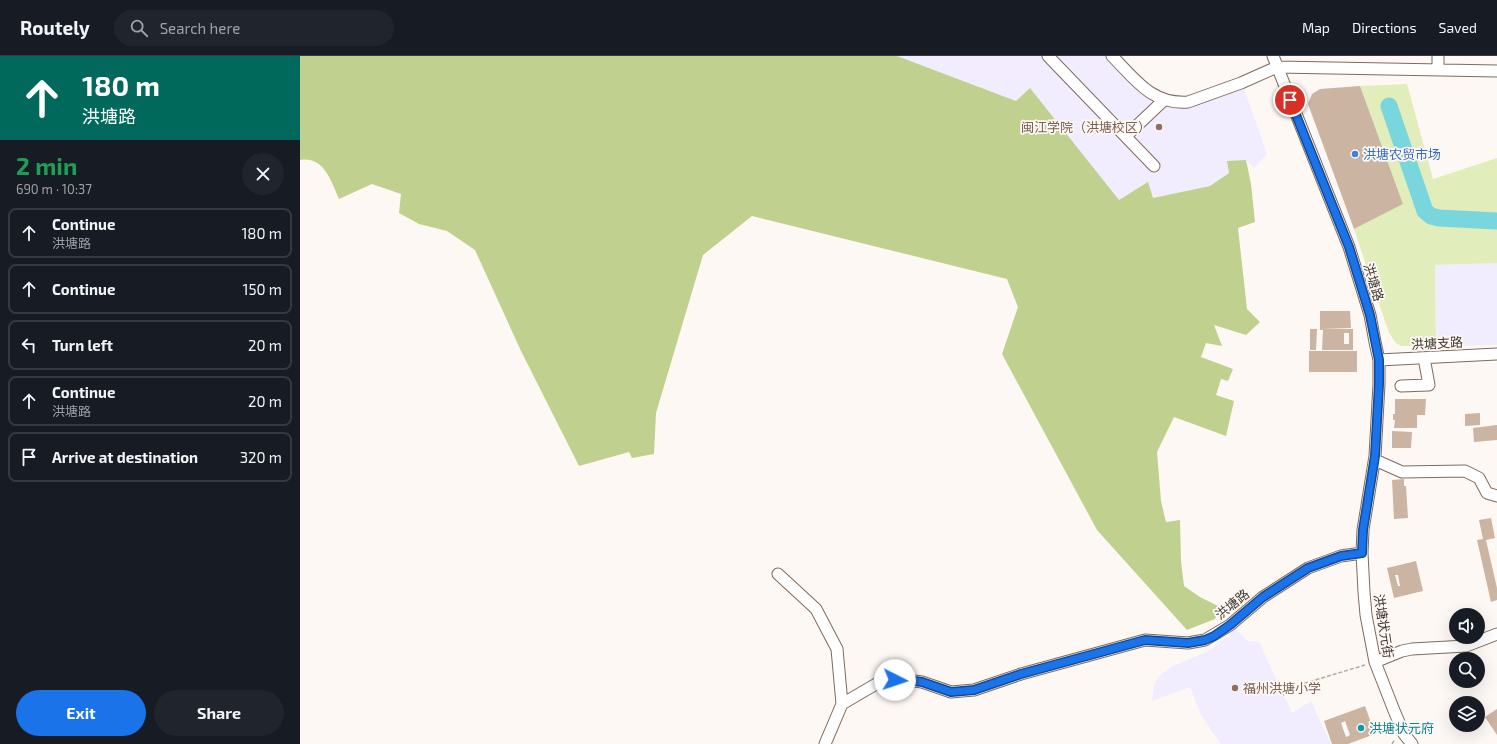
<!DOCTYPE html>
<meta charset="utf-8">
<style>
:root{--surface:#171b24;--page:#20242c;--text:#f1f3f6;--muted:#9ea1a6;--line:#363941;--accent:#1a73e8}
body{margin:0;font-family:"Exo 2","Noto Sans SC",sans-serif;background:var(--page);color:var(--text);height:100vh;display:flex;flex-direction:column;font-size:15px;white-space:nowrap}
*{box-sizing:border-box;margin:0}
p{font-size:13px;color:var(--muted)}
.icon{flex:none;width:22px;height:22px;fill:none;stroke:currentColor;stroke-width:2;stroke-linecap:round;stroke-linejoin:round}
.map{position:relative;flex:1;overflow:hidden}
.sheet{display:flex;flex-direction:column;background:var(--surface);width:300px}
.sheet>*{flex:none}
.top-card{background:#00695c;color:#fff;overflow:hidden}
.controls{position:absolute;left:1149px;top:552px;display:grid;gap:8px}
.controls a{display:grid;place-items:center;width:36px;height:36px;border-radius:50%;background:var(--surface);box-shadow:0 4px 16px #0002;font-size:20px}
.pin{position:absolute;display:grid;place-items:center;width:34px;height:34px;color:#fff;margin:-17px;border:2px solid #fff;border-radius:50%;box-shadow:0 1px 4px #0007}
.me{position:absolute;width:44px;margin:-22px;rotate:94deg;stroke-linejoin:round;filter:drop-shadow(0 0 3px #0008)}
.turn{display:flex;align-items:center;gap:14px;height:84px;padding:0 16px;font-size:18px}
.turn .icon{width:52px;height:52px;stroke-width:2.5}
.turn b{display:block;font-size:28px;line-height:34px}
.round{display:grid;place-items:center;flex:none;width:42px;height:42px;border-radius:21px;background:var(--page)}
.head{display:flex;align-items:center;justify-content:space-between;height:68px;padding:0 16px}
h1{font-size:24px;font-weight:700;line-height:30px;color:#1e9e55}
.cta{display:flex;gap:8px;margin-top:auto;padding:8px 16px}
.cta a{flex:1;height:46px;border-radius:24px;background:var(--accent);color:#fff;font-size:16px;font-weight:700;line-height:46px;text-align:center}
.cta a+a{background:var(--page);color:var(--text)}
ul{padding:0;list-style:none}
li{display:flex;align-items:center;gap:12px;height:50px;margin:0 8px 6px;padding:0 8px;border:2px solid var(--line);border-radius:8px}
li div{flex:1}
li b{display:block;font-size:15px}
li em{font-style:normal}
header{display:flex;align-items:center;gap:24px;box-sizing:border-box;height:56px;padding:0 20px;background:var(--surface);border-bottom:1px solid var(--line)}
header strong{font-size:19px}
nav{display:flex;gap:22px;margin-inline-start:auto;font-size:14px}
.search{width:280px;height:36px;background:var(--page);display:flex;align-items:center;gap:10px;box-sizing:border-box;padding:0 14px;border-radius:22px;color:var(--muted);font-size:15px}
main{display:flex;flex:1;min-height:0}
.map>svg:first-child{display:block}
.education{fill:#f1ecfe}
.green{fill:#e1edbb}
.forest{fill:#c0d08e}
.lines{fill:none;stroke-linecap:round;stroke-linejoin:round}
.river{stroke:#79d6dc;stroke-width:17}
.building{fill:#ccb4a3;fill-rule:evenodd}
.minor-casing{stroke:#806a5b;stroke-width:13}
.path{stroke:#b1aba6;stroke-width:1.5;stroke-dasharray:4 2;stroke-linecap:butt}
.minor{stroke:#fff;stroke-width:11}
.route-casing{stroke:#114b97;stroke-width:10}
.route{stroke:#1a73e8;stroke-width:7}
.education-dot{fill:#8d6e63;stroke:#fdf8f4;stroke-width:1.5}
.shop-dot{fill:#3f7fe0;stroke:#fdf8f4;stroke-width:1.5}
.culture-dot{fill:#0f9aa8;stroke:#fdf8f4;stroke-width:1.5}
.labels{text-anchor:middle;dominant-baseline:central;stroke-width:3.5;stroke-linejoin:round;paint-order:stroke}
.education-label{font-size:13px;fill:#785e54;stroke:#fdf8f4;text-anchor:end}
.shop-label{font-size:13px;fill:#366cbe;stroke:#fdf8f4;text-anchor:start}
.street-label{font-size:13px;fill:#3f362f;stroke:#fdf8f4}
.culture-label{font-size:13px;fill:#0d838f;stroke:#fdf8f4;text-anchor:start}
</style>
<header>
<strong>Routely</strong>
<div class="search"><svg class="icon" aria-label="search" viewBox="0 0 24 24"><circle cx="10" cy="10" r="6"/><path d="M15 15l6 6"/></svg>Search here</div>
<nav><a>Map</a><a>Directions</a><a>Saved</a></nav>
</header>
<main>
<section class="sheet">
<div class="top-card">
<div class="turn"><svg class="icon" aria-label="ahead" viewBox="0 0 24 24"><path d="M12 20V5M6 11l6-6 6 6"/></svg><div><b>180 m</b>洪塘路</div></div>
</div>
<div class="head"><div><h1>2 min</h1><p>690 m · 10:37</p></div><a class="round"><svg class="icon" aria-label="close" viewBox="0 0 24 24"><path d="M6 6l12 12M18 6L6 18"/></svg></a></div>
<ul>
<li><svg class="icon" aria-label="ahead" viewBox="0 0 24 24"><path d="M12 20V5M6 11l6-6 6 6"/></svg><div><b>Continue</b><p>洪塘路</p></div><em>180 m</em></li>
<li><svg class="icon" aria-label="ahead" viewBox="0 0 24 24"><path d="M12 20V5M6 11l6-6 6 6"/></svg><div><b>Continue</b></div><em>150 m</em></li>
<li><svg class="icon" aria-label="left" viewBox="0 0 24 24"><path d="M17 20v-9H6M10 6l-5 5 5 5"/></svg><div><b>Turn left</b></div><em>20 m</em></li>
<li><svg class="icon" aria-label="ahead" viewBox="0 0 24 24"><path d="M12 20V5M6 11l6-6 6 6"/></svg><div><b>Continue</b><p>洪塘路</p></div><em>20 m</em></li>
<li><svg class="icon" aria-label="arrive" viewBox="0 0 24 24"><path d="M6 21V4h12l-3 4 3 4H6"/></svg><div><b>Arrive at destination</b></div><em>320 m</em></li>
</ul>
<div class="cta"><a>Exit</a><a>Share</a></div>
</section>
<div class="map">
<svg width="1197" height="688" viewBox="0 0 1197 688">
<rect width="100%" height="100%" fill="#fdf8f4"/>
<!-- education -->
<path class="education" d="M597 0H822L852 32 869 38 879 39 896 38 913 33 940 21 967 98 954 112 946 104 910 130 853 142 848 126 819 145 730 32 716 45Z
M1197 207V289L1136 290 1135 209Z
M936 574 948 585 959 586 992 657 1011 645 1031 688H921L902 661 890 631 852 645 854 628 860 619 873 610 913 593 918 586 930 581 929 577Z"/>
<!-- green -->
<path class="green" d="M1107 28 1133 123 1197 102V207L1135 209 1136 290H1101L1096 287 1089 277 1054 173 1103 148 1060 30Z"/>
<!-- forest -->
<path class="forest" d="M0 0H597L716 45 730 32 819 144 848 126 853 142 910 130 929 117 927 105 946 104 951 128 955 166 938 172 947 253 960 266 946 279 914 269 922 290 906 287 901 301 933 313 928 325 921 323 916 339 934 345 926 380 874 361 857 396 861 445 866 466 880 464 881 505 884 530 900 541 920 551 915 563 887 574 797 474 702 298 718 251 707 223 452 160 403 199 356 357 354 398 332 402 329 396 279 410 221 295 175 194 147 175 119 168 99 157 101 138 72 128 39 143C31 125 24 100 0 104Z"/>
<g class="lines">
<!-- river -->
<path class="river" d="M1089 50 1125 155 1131 160 1139 162 1197 165"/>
</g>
<!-- building -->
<path class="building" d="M1060 30 1103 148 1054 173 1008 48 1012 38 1020 33Z
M1020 255H1050L1051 272 1023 273H1053V294H1022L1023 274H1020ZM1044 277H1049V288H1044Z
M1010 273H1017L1016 294H1010Z
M1009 295H1057V316H1009Z
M1095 343H1126L1125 359H1117V372H1094L1095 364H1093V358H1095Z
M1180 357V369L1165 370V358Z
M1197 369V384L1174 386 1173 372Z
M1092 375 1112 376 1111 392H1092Z
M1104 423V430H1106L1108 462 1094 463 1092 424Z
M1191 462 1195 482 1186 484 1197 532V544L1191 546 1177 484 1183 483 1179 464Z
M1116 505 1123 535 1094 542 1087 512ZM1095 519H1098L1100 530H1098Z
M1065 650 1075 678 1048 688H1032L1024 665ZM1045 665 1050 679 1046 681 1041 667Z
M1197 653V679L1185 661Z"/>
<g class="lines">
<defs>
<path id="minor" d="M748 0 854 110
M812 0C835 23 852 49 888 46L941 27 977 11 1197 15
M973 0 1049 191 1070 259 1075 286 1079 304V328L1075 400 1063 474 1062 497 1064 536 1066 559 1075 606 1095 657 1104 678 1112 688
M1138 0V14
M826 80 864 44
M1079 304 1197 298
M1101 330 1129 329 1124 302
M1075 404 1102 416 1165 415 1179 422 1187 437 1197 440
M478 518 516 553 537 593 542 648 525 688
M1075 606 1102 595 1112 593 1166 590 1197 578
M542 648 583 624H606L622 626 651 636 674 634 721 618 845 584 888 587 905 584 930 569 963 541 1008 512 1041 500 1062 497"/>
</defs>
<!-- minor casing -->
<use href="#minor" class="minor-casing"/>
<!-- path -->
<path class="path" d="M983 639 1002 628 1065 609
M1092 688 1095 683"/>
<!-- minor -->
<use href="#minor" class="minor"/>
</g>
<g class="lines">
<defs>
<path id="route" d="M595 624H606L622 626 651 636 674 634 721 618 845 584 888 587 905 584 914 580 930 569 963 541 1008 512 1041 500 1062 497 1063 474 1075 400 1079 328V304L1070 259 1049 191 990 44"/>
</defs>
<!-- route casing -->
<use href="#route" class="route-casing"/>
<!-- route -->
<use href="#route" class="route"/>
</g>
<!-- markers -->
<g class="education-dot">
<circle cx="859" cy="71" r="4"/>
<circle cx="935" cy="632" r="4"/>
</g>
<circle class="shop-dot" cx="1055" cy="98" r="4"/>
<circle class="culture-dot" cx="1061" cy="672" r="4"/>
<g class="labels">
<!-- education labels -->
<g class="education-label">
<text x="851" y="71">闽江学院（洪塘校区）</text>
<text x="943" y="632" text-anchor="start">福州洪塘小学</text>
</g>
<!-- shop labels -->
<g class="shop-label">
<text x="1063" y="98">洪塘农贸市场</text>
</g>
<!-- street labels -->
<g class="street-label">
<text transform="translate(1074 226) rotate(73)">洪塘路</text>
<text transform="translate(1137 287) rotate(-3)">洪塘支路</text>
<text transform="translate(932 548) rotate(-39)">洪塘路</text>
<text transform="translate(1084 570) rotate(81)">洪塘状元街</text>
</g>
<!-- culture labels -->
<g class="culture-label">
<text x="1069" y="672">洪塘状元府</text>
</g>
</g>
</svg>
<div class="controls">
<a><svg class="icon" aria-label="sound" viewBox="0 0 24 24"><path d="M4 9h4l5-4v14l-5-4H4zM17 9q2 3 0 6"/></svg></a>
<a><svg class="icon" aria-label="search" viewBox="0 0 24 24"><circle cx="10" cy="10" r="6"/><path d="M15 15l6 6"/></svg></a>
<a><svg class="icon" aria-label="layers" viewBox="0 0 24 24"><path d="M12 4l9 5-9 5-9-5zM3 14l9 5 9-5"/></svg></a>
</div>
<div class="pin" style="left:990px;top:44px;background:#d93025"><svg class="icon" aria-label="arrive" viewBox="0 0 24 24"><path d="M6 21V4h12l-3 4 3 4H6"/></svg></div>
<svg class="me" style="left:595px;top:624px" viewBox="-20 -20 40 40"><circle r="19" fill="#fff"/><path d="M0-13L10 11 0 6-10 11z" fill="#1a73e8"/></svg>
</div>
</main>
